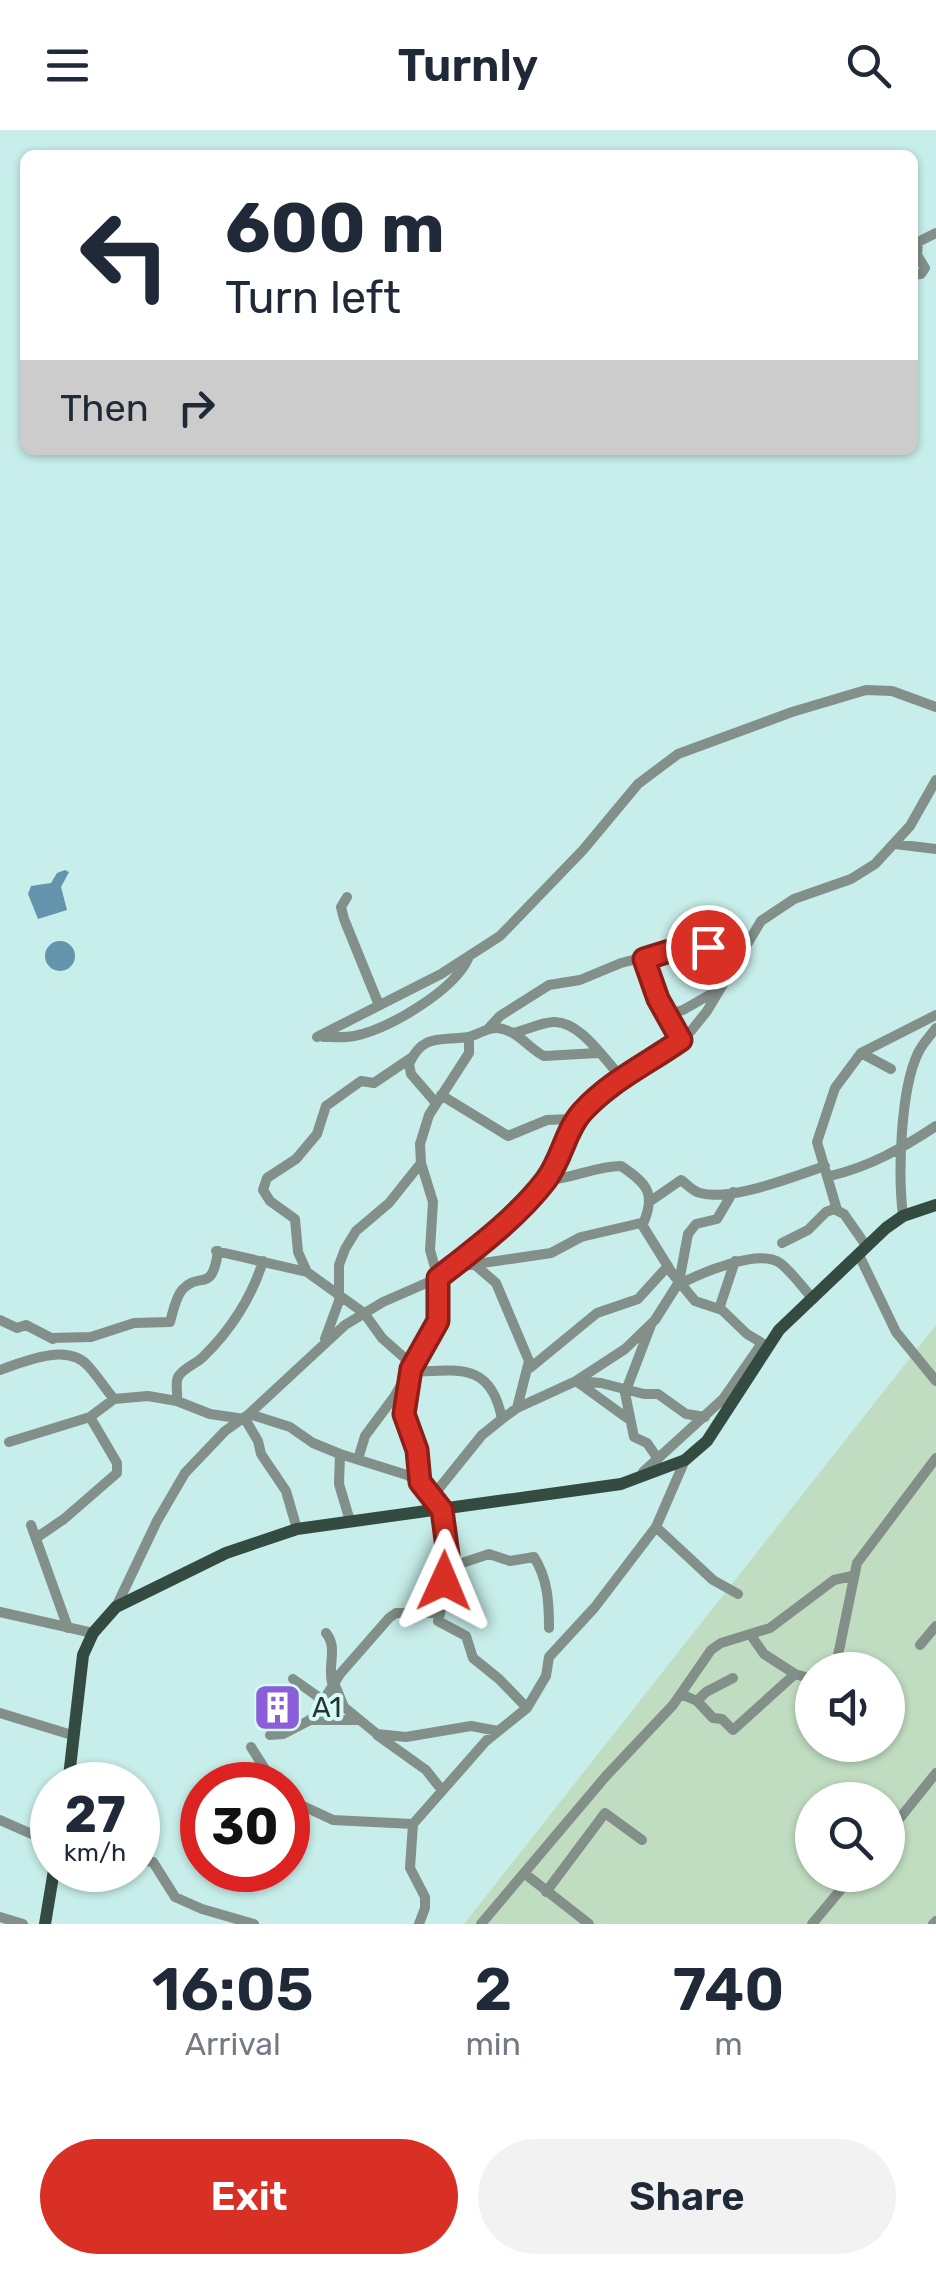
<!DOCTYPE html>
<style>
:root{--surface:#fff;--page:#f2f2f3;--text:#1f2937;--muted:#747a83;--accent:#d93025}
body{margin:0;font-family:Rubik,sans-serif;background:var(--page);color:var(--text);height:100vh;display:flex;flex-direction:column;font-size:38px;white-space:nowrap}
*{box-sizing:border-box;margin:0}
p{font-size:32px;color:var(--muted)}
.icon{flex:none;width:55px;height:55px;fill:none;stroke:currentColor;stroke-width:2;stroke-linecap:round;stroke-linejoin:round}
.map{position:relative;height:1794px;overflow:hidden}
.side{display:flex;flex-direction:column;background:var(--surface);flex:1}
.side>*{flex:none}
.top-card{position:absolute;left:20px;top:20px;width:898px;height:305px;border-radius:15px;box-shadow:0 2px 8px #0004;background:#fff;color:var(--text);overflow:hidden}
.tools{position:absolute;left:795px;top:1522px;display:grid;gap:20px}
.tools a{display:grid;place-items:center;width:110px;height:110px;border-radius:50%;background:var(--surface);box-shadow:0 2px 8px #0004;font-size:50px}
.speed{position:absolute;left:30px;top:1632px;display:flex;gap:20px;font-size:50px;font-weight:700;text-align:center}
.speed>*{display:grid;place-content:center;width:130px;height:130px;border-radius:50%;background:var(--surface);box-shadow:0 2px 8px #0004;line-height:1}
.speed small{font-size:25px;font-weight:400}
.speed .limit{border:15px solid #d22;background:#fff;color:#111}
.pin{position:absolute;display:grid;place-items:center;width:85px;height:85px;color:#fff;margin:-42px;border:5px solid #fff;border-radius:50%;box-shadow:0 2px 10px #0007}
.me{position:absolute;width:110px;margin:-55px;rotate:1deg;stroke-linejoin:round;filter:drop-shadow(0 0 8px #0008)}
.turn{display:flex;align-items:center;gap:35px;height:210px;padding:0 40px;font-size:45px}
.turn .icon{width:130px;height:130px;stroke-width:2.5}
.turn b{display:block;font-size:70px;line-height:85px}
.then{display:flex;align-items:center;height:95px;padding:0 40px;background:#0003;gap:20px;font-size:38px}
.eta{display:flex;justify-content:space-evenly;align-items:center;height:170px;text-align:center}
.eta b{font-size:60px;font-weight:600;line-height:70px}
.action{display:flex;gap:20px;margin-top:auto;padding:20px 40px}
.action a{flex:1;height:115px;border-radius:60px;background:var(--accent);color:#fff;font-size:40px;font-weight:600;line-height:115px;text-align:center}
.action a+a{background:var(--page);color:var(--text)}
header{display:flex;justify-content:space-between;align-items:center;height:130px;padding:0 40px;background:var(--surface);font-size:45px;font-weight:600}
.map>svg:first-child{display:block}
.grass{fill:#c0ddc1;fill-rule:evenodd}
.water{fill:#6493ac}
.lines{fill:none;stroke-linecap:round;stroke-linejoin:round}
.minor{stroke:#829089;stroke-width:10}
.major{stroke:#334b41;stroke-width:12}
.route-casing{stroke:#8d1f18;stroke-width:25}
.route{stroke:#d93025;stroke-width:18}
.labels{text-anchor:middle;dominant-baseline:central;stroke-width:8;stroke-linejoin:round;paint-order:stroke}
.poi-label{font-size:28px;fill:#253433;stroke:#d4fbf7;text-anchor:start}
</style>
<header><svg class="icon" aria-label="menu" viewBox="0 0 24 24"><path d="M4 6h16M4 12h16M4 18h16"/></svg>Turnly<svg class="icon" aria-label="search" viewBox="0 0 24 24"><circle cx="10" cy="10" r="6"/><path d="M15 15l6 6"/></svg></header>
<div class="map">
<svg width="936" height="1794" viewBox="0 0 936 1794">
<rect width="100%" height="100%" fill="#c7eeea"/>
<!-- grass -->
<path class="grass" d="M936 1195V1794H464ZM812 1540H888V1615H812ZM812 1670H888V1745H812Z"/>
<!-- water -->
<path class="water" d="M65 740 69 742 61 757 67 780 38 789 28 764 31 756 51 753 57 743Z
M45 826a15 15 0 1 1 30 0a15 15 0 1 1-30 0Z"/>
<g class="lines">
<!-- minor -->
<path class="minor" d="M912 145 921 144 925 138 917 125 918 112 936 103
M895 714 936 719
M347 767 341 777 344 789 379 875
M644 829 662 879 681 910
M665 885 683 880 718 860
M488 899 500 886 549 855 580 850 621 833 664 822 734 815 745 808
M513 903C527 900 539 893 553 892 579 890 604 929 621 947
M317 907 441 844 500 806 583 720 638 654 678 624 792 582 866 560 892 561 936 577
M323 907C333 907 344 908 354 906 389 899 453 861 468 829
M861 923 891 939
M411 928 374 953 361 951 326 976 317 1004 296 1029 267 1048 263 1060 270 1071 295 1089 298 1122 307 1142 364 1183 382 1208 408 1231 411 1247 405 1284 417 1321 420 1353
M441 965 508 1006 547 990 571 989 579 984
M436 973 411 944 409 934C423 903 441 911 468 907 478 905 487 897 498 898 519 901 528 918 544 926L598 923
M830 1046C869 1037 903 1018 936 996
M546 1050C573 1049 595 1036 621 1036 648 1054 656 1064 643 1094
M652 1070 681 1050C687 1054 692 1061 700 1063 731 1072 795 1046 825 1036
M837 1080 817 1012 835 958 861 923 936 885
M903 1086C898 1045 900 961 918 923 922 914 930 906 936 898
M782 1113 808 1100 826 1082 834 1079 844 1084 867 1117
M216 1121 307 1142
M859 1125 896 1202 936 1251
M474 1134 496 1153 529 1231 517 1278
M456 1137 551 1123 581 1107 641 1093 672 1143 695 1171 722 1180 747 1204 767 1216
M680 1154C701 1143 759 1118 780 1133 792 1142 803 1158 813 1169
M719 1179 735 1131
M0 1190 17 1198 26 1195 53 1209
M651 1195 625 1263 634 1307 647 1313 658 1329
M51 1208 91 1207 134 1193 170 1192C173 1182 175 1169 182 1160 200 1140 212 1165 218 1121
M325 1209 339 1171V1135L345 1119 356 1101 389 1073 421 1033
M530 1238 597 1183 638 1169 668 1136
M0 1240C25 1231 69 1212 89 1237 98 1247 105 1258 114 1269L148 1266 177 1271 210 1284 244 1289
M412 1242C459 1240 491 1232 502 1289
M576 1251 627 1288
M577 1251 601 1253 644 1264H658L686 1284 705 1287
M177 1271C178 1263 175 1254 178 1247 183 1238 196 1234 203 1227 230 1201 252 1167 263 1131
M249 1284 345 1195 383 1172 438 1148 490 1106 544 1053 560 1030 581 983 621 947 691 901 707 881 761 791 794 769 851 749 875 734 910 696 936 650
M245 1289 258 1311 261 1324 286 1361 297 1399
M9 1312 90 1287 114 1269
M340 1324 339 1354 350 1391
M358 1329 365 1306 394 1267 438 1191V1148L430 1120 433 1072 421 1033 420 1014 429 985 469 923V907
M643 1342 723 1269 762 1213
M432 1367 482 1305 502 1289 517 1278 576 1251 625 1219 655 1190 679 1152 688 1104 696 1094 717 1089 733 1062
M31 1395 68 1498
M656 1397 713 1450 738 1464
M36 1408 64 1389 117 1343V1333L90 1287
M446 1435 462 1433 489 1424 510 1431 534 1427C548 1449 549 1473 549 1498
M116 1477 157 1391 185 1343 225 1301 249 1284 290 1297 313 1313 340 1324 407 1345 420 1353 442 1380 447 1412 445 1465 438 1491 466 1506 473 1528 499 1549 527 1578
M0 1482 93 1503
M326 1503C339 1519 326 1536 333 1556
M920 1515 936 1496
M835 1540 857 1433 936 1328
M795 1544 812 1549
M293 1549 317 1566 320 1573
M334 1553 344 1577 377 1604 406 1607 471 1596 498 1601
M681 1564 697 1571 713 1588 722 1589 733 1600 795 1544 764 1524 750 1504
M697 1571 706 1562 733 1548
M0 1583 72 1605
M309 1590H359
M270 1605 283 1604 312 1589 340 1544 389 1488 396 1483H438
M377 1605 426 1640 441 1659
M251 1617 275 1655
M288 1669 333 1690 413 1694
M0 1690 52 1713
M888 1703 936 1643
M138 1730 153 1732 175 1767 202 1779 254 1794
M524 1743 589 1794
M546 1762 605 1683 642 1710
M0 1787 23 1794
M419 1794 425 1778V1767L410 1738 413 1694 486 1611 527 1578 546 1546 549 1527 595 1477 656 1397 685 1330
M481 1794 606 1646 673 1575 711 1520 721 1513 770 1498 834 1450 852 1446
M812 1794 853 1745
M933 1794 936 1791"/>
<!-- major -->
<path class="major" d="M68 1655 83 1525 93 1503 116 1477 226 1423 297 1399 621 1354 685 1330 707 1311 779 1200 886 1098 903 1086 936 1075
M45 1794 54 1740"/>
</g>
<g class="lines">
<defs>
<path id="route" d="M444 1451 448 1425 442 1380 420 1352 417 1320 404 1284 411 1239 438 1191V1148C475 1119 518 1087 546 1050 562 1029 565 1001 582 982 610 951 647 934 681 910L658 869 644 829 673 820 708 817"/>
</defs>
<!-- route casing -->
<use href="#route" class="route-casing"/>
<!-- route -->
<use href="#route" class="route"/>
</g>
<!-- icons -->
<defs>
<symbol id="building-square" viewBox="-11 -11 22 22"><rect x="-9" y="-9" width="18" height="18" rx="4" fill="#8a5ed8" stroke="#d4fbf7"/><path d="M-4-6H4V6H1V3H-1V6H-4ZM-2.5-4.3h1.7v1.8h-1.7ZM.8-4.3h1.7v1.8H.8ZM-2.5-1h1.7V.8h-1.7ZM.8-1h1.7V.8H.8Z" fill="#fff"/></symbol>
</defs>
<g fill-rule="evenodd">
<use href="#building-square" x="250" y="1550" width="55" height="55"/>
</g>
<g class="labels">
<!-- poi labels -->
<g class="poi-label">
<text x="312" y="1577">A1</text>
</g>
</g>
</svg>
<div class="tools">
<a><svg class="icon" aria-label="sound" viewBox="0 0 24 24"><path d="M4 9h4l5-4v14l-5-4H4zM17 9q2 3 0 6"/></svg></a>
<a><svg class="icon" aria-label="search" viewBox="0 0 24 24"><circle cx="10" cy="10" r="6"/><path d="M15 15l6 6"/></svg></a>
</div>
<div class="speed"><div>27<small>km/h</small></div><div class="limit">30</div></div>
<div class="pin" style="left:708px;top:817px;background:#d93025"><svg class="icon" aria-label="arrive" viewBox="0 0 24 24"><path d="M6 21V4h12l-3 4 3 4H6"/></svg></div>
<svg class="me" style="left:444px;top:1451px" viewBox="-20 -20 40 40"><path d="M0-17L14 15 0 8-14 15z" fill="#d93025" stroke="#fff" stroke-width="4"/></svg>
<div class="top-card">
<div class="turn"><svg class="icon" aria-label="left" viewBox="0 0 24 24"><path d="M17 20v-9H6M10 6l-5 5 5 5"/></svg><div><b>600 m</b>Turn left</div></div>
<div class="then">Then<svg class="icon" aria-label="right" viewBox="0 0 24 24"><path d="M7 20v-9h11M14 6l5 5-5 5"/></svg></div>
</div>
</div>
<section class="side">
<div class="eta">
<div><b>16:05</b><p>Arrival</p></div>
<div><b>2</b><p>min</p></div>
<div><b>740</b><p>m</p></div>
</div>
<div class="action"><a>Exit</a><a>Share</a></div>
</section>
